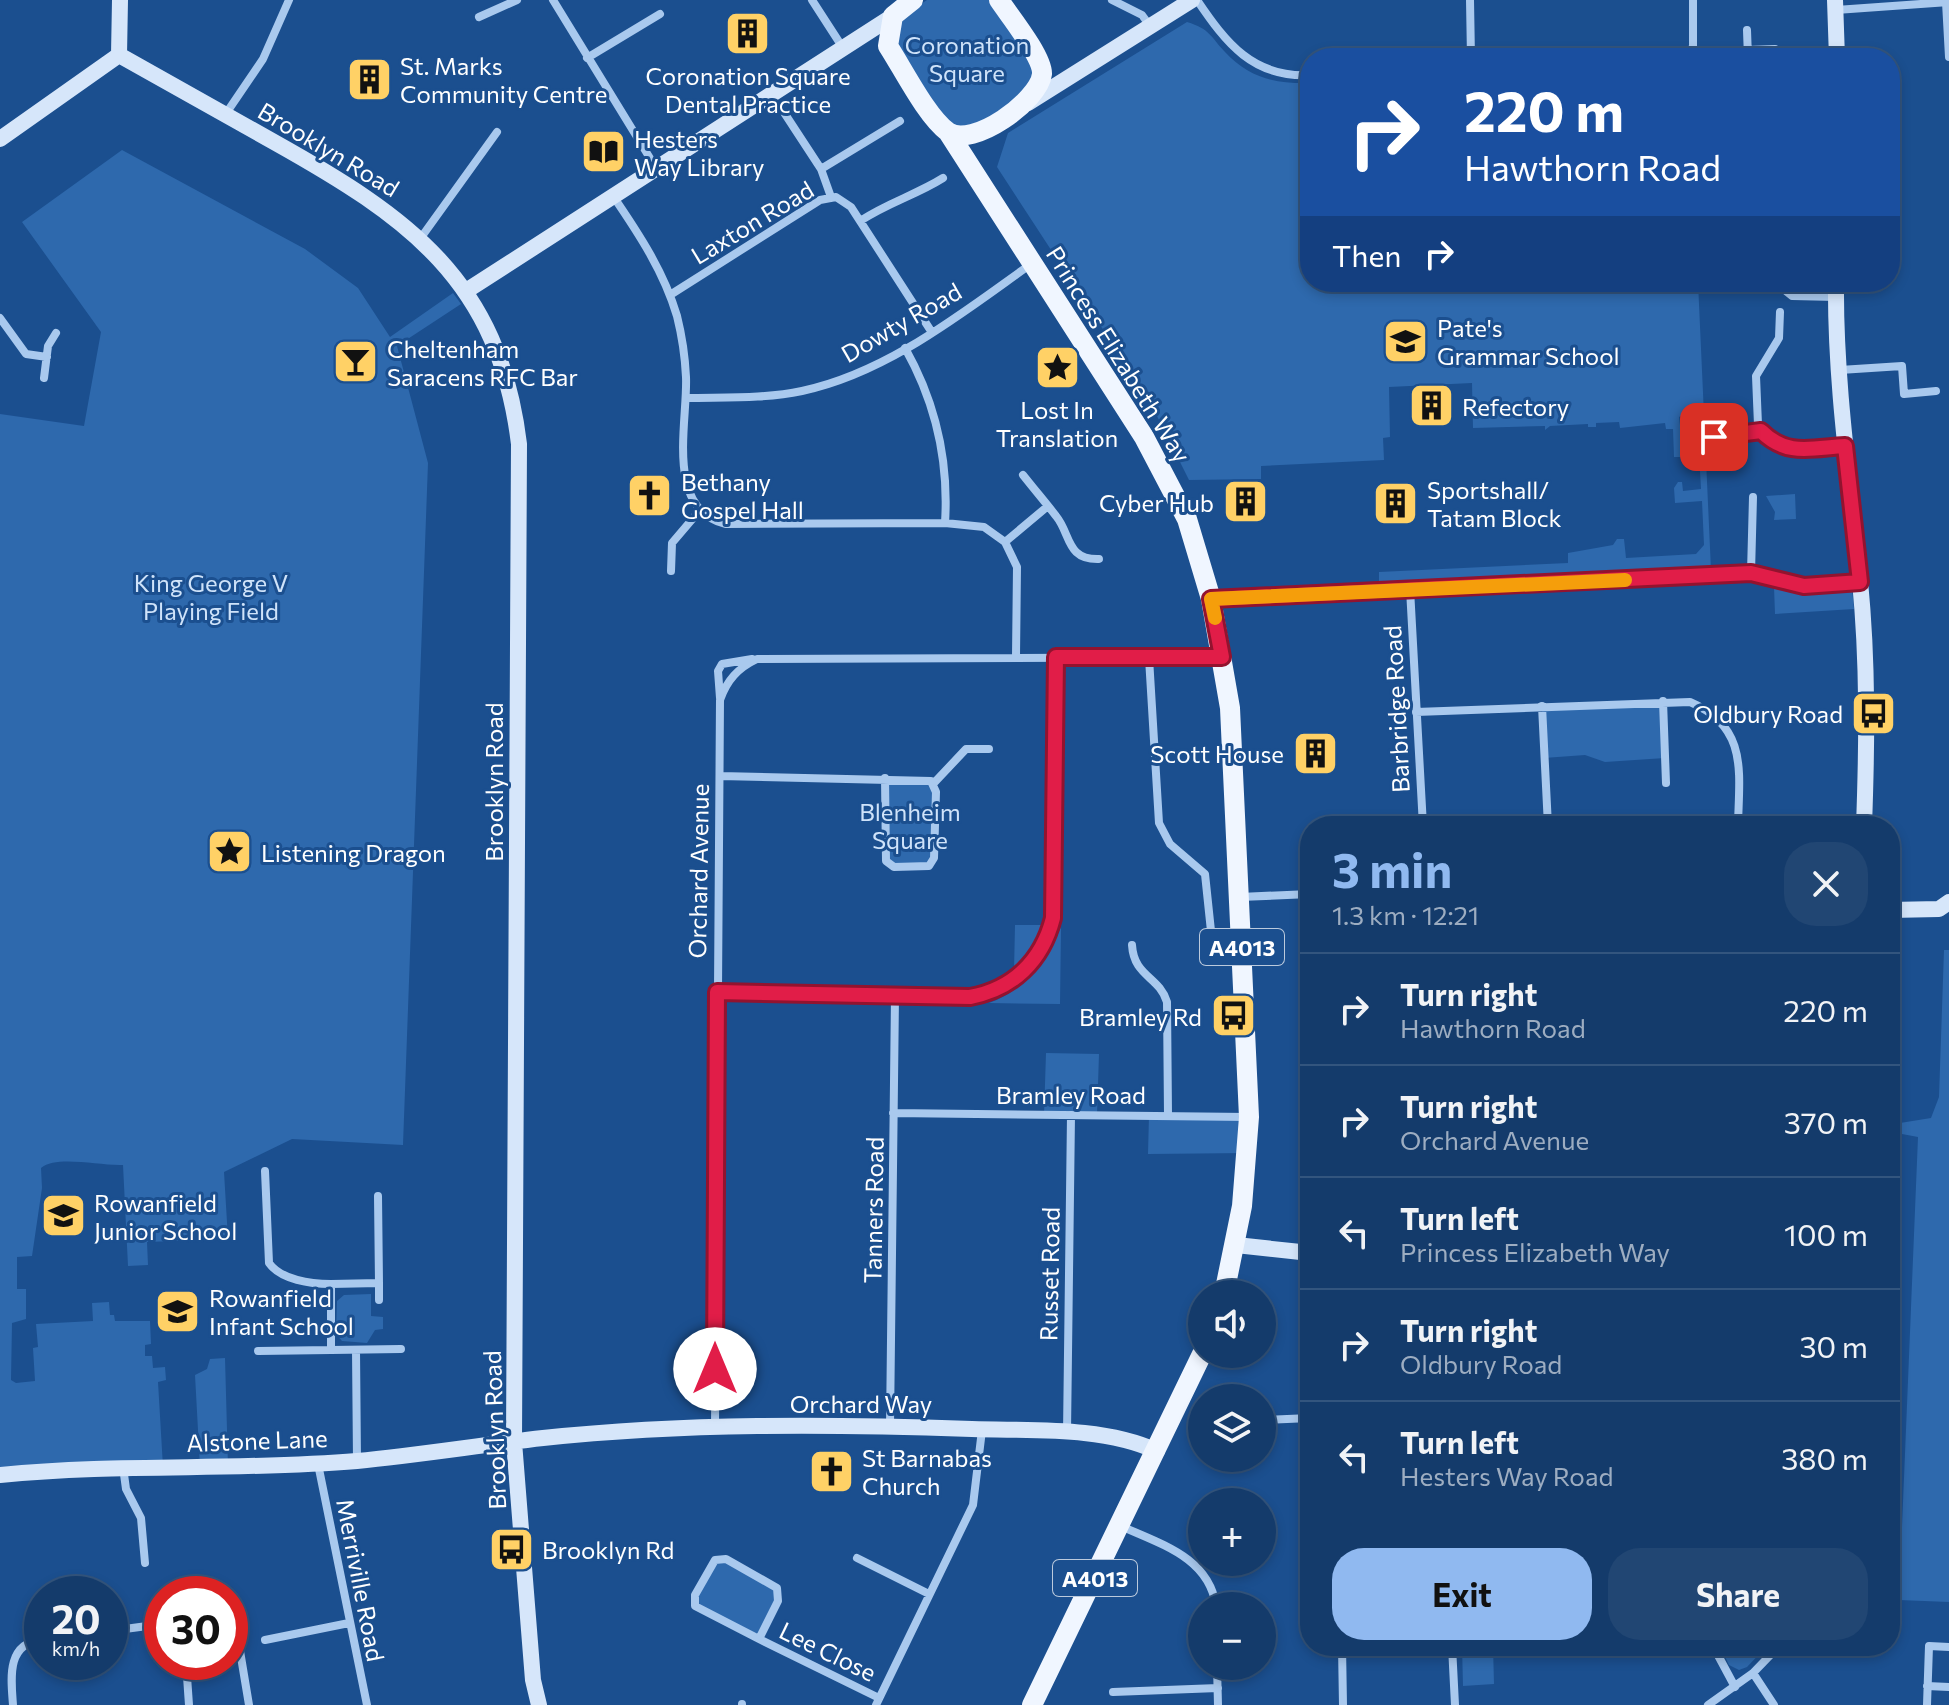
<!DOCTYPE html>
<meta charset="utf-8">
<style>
:root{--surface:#143b6b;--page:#214673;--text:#f1f3f6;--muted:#9dadc1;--line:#33557e;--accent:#90b9f0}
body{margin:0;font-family:Commissioner,sans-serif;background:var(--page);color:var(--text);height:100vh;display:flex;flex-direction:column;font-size:30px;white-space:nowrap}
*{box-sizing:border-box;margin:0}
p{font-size:26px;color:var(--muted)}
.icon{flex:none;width:44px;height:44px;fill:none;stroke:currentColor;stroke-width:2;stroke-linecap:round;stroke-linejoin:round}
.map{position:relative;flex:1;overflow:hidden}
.sheet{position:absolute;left:1300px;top:816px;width:600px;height:840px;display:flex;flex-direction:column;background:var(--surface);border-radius:32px;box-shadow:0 4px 12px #0003,0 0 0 2px var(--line)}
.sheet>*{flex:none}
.banner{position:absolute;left:1300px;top:48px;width:600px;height:244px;border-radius:32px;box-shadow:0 4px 12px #0003,0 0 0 2px var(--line);background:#1a4fa0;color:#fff;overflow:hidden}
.buttons{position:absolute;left:1188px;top:1280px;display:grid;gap:16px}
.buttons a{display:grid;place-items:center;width:88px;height:88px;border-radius:50%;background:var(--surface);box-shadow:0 4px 12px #0003,0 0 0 2px var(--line);font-size:40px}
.speed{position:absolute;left:24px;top:1576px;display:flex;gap:16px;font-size:40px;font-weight:700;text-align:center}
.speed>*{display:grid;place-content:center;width:104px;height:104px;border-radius:50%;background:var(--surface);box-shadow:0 4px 12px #0003,0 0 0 2px var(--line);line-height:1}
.speed small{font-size:20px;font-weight:400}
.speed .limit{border:12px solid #d22;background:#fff;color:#111}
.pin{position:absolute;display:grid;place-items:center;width:68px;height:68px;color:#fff;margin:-34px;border-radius:16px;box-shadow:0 4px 12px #0006}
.me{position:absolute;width:88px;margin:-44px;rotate:0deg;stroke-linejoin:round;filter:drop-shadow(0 0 6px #0008)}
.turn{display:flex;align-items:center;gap:28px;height:168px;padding:0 32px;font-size:36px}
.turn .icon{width:104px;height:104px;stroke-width:2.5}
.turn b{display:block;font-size:56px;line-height:68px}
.then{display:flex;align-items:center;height:76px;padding:0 32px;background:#0003;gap:16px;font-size:30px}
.round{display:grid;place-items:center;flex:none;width:84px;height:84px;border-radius:32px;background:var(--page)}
.head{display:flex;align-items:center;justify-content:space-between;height:136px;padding:0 32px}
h1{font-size:48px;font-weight:700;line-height:60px;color:var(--accent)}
.action{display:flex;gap:16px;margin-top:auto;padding:16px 32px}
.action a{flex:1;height:92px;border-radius:32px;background:var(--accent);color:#111;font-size:32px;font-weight:700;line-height:92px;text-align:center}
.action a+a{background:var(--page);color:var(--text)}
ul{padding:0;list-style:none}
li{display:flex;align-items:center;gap:24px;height:112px;padding:0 32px;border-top:2px solid var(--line)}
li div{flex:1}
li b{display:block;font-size:30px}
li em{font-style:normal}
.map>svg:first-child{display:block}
.green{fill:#2e69ad}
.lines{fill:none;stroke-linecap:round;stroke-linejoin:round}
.street{stroke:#a9c9ee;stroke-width:8}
.secondary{stroke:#d6e6fa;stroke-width:16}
.primary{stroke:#f0f6ff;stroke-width:20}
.route-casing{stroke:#92132f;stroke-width:20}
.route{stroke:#e11d48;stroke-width:14}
.slow{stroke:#f59e0b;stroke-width:14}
.labels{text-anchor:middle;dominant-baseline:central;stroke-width:6;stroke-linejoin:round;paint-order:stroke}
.shield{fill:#1b4f8f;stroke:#bbcadd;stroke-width:2}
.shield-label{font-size:22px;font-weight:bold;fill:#fff}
.park-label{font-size:24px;fill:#cfe3fa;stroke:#1b4f8f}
.poi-label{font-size:24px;fill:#fff;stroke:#1b4f8f;text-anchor:start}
.street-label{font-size:24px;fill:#fff;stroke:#1b4f8f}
</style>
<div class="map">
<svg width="1949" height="1705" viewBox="0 0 1949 1705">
<rect width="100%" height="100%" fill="#1b4f8f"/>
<!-- green -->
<path class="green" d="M927 0H992L1036 70 1027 92 972 128 950 125 896 47C893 22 907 13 927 0Z
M1187 22C1210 29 1210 36 1225 52 1249 78 1276 84 1310 83V282H1698L1711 570 1379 583V572L1568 563V553L1613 545 1617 539H1624L1626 558 1696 554 1704 545 1702 501 1675 503 1674 488 1678 482H1682L1683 491 1701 489 1700 471H1694L1690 431 1683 415 1679 417 1684 457H1674L1673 429H1666L1665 423 1620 428 1619 422 1596 423V427H1588V424L1550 426 1545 430V426L1473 428 1472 383 1389 387 1390 437 1383 438 1384 460 1261 466V479L1189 480 1149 400 997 167 1008 133Z
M122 150 305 249 358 288 390 337 453 293 461 304 397 346 428 463 403 1145 292 1139 224 1172 228 1239 147 1242 148 1265 128 1266 123 1165C99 1166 57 1155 41 1168L42 1188 32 1256 17 1257V1289H26V1319L12 1323 11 1380 16 1383 35 1381 33 1348 38 1347 36 1324 93 1321 92 1303 109 1302 110 1315H114L115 1321H150L151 1344 145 1345V1356H152L153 1368 165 1367 166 1380 158 1382 163 1467 0 1475V414L84 426 101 332 22 222Z
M1795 494 1796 519 1774 520 1775 512 1766 496Z
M1774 587 1799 592 1852 589 1854 609 1775 614Z
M1663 701 1665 758 1605 762 1585 755 1544 758 1542 706Z
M885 778 926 780 936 792 929 866 888 864Z
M1015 925H1043L1035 947 1014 971Z
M1061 927 1060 1004 989 1003C1026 989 1046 963 1061 927Z
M1944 950H1949V1602L1899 1600 1900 1559 1890 1558V1527H1902L1918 1137 1902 1134 1900 1123 1931 1118 1939 1097Z
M1046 1053 1099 1054 1097 1115H1044Z
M1149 1115 1249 1117 1247 1153 1148 1154Z
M371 1294V1316L383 1317V1329L375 1330 367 1343 342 1341 336 1334 337 1301 344 1295Z
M225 1358 228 1466 200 1467 195 1375 207 1369 210 1359Z
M723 1558 778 1591 759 1639 699 1611 695 1595 709 1565Z
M1462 1646H1493L1494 1684 1463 1686Z
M1720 1646H1767L1747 1667 1739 1670 1729 1665Z"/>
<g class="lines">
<!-- street -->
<path class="street" d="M553 0 656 168
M812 0 843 48
M1112 0 1142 15 1150 26
M1197 0C1226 43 1253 78 1310 75
M1470 0 1471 58
M1946 2 1949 57
M1836 10 1949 2
M479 17 517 0
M1747 30 1748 58
M1747 50 1775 49
M587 58 660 14
M1683 58 1693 47V0
M785 114 821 169
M225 115 263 59 289 0
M613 196C639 234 664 272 677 316 682 336 685 356 686 377 688 421 664 510 726 524L945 523 984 527 1005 542 1017 567 1016 656
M831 197 821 169 900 121
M860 221C889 202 916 195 943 178
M420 239 497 132
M1775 282 1792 296 1836 297
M1712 290 1758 282
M670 295 820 200 836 197 851 207 931 331
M1780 312 1779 338 1756 376 1758 425 1779 447 1845 446
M0 318 26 354 47 357
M905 348C936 403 949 460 945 523
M1840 370 1902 366 1904 394 1936 391
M44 378 48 346 56 333
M686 398C725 397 764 399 802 391 887 373 962 313 1031 264
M1714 437 1761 431
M1023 475C1034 489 1046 503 1056 516 1071 534 1066 560 1099 559
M1005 542 1048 506
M671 571 672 543 701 509
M1751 573 1753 497
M1410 589 1423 826
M1212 599 1751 573 1804 586 1859 582
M1149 658 1159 823 1170 844 1205 874 1211 931
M720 698 718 671 722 664 752 659
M1663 701 1666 783
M1542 706 1548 826
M1416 712 1690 702C1749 727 1739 773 1738 826
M720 776 931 781 936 792 934 858 929 866 894 867 886 861 885 778
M933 784 966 749H989
M1240 897 1310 894
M1132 945C1134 977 1159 976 1167 1002L1168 1115
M717 992 970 997C1013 989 1042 961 1053 918L1056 657
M893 1113 1248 1117
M265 1171 269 1263C281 1280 311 1284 331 1284
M378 1196 379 1283
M379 1300V1283L331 1284V1350L401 1349
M356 1350 357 1461
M258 1351 331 1350
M1262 1420 1310 1418
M890 1426 895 996
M715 1427 720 700C727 680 738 668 757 659L1222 657
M1067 1433 1071 1115
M318 1464 367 1705
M123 1467 126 1489 141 1518 145 1563
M1121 1526C1160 1544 1209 1557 1216 1606
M857 1558 929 1594
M110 1631 162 1624
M759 1639 695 1606V1595L715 1560 726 1559 777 1588 778 1601 759 1639 879 1698
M265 1640 349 1623
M230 1646 239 1645 249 1705
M1342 1646 1343 1705
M1452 1646 1455 1705
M1713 1646 1735 1687
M186 1662 189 1705
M1217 1666 1218 1705
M1753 1673 1774 1705
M1927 1686 1949 1687
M1113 1692 1218 1688
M13 1705C11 1678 6 1644 42 1639
M742 1705V1704
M876 1705 973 1505 982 1430
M1708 1705 1753 1673 1779 1646
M1927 1705 1929 1646 1949 1647"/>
<!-- secondary -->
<path class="secondary" d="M1835 0 1837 58
M119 55C170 84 222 113 274 142 408 217 499 280 519 444L514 1442 533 1680 539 1705
M119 55 120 0
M1028 103 1192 0
M0 139 119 55
M1836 282C1835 382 1850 482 1860 581 1868 663 1867 744 1864 826
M466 291 893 16
M1890 910 1939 909 1949 902
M1236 1245 1310 1253
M0 1475C119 1463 238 1471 357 1461 419 1455 481 1445 543 1438 685 1423 830 1424 972 1429 1032 1431 1102 1426 1157 1451"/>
<!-- primary -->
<path class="primary" d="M913 0 893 16 888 46C903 69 927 117 948 132 972 149 1039 101 1042 74 1043 57 1009 15 999 0
M948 132 1144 437 1187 519 1211 599 1230 708 1249 1117 1242 1206 1224 1294
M1032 1705 1202 1354"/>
</g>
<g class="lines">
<defs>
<path id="route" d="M715 1369 717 992 970 997C1013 989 1042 961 1053 918L1056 657H1222L1211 599 1751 573 1804 586 1860 582 1845 446C1811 448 1787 457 1761 431L1714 437"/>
</defs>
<!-- route casing -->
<use href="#route" class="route-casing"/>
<!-- route -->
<use href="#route" class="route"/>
<!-- slow -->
<path class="slow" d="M1215 618 1211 599 1625 580"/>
</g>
<!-- icons -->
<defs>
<symbol id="building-square" viewBox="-11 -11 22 22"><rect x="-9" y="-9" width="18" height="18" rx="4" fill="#ffd166" stroke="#1b4f8f"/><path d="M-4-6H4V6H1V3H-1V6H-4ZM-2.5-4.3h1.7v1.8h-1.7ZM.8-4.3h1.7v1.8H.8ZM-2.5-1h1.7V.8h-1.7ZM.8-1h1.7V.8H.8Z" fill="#111"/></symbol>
<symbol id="library-square" viewBox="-11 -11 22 22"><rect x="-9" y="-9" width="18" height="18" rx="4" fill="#ffd166" stroke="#1b4f8f"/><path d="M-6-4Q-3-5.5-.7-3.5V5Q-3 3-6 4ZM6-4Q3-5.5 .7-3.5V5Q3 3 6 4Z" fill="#111"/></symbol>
<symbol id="school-square" viewBox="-11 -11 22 22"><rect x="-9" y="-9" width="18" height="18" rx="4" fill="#ffd166" stroke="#1b4f8f"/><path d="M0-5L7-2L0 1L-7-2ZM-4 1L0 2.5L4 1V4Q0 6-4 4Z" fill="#111"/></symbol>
<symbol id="bar-square" viewBox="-11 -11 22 22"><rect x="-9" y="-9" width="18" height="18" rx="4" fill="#ffd166" stroke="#1b4f8f"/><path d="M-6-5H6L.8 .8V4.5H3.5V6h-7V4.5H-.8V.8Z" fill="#111"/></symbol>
<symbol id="sight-square" viewBox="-11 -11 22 22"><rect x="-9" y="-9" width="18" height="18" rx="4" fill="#ffd166" stroke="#1b4f8f"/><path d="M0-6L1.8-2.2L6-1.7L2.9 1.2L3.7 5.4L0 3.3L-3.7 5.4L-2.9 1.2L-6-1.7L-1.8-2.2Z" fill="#111"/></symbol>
<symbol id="church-square" viewBox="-11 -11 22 22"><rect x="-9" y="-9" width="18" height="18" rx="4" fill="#ffd166" stroke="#1b4f8f"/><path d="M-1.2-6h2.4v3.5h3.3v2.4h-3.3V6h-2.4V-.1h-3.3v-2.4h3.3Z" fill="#111"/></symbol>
<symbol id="bus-square" viewBox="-11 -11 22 22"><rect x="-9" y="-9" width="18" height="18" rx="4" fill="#ffd166" stroke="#1b4f8f"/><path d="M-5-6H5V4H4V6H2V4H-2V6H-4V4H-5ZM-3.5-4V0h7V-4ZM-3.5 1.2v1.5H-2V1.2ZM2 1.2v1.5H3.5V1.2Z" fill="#111"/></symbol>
</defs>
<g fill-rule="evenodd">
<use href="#building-square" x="722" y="8" width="51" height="51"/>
<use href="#building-square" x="344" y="54" width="51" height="51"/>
<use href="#library-square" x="578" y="126" width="51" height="51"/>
<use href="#school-square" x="1380" y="316" width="51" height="51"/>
<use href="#bar-square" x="330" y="336" width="51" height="51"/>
<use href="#sight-square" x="1032" y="342" width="51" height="51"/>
<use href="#building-square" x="1406" y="380" width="51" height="51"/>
<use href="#church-square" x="624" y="470" width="51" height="51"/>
<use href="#building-square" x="1220" y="476" width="51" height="51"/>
<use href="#building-square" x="1370" y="478" width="51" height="51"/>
<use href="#bus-square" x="1848" y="688" width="51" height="51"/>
<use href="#building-square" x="1290" y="728" width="51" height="51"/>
<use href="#sight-square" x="204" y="826" width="51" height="51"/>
<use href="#bus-square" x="1208" y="990" width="51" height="51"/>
<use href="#school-square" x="38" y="1190" width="51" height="51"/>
<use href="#school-square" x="152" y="1286" width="51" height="51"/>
<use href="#church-square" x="806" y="1446" width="51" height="51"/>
<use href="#bus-square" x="486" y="1524" width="51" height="51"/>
</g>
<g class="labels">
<!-- shield labels -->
<g class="shield">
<rect x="1200" y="929" width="84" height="36" rx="6"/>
<rect x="1053" y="1560" width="84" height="36" rx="6"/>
</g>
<g class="shield-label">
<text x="1242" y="947">A4013</text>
<text x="1095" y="1578">A4013</text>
</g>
<!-- park labels -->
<g class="park-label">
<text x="967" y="44">Coronation<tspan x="967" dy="28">Square</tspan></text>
<text x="211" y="582">King George V<tspan x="211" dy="28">Playing Field</tspan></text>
<text x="910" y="811">Blenheim<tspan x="910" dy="28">Square</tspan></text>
</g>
<!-- poi labels -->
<g class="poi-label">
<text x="400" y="65">St. Marks<tspan x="400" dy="28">Community Centre</tspan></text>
<text x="748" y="75" text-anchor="middle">Coronation Square<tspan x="748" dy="28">Dental Practice</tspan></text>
<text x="634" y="138">Hesters<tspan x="634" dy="28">Way Library</tspan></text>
<text x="1437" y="327">Pate's<tspan x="1437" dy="28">Grammar School</tspan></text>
<text x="387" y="348">Cheltenham<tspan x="387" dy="28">Saracens RFC Bar</tspan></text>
<text x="1462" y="406">Refectory</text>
<text x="1057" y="409" text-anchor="middle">Lost In<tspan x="1057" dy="28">Translation</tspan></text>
<text x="681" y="481">Bethany<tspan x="681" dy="28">Gospel Hall</tspan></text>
<text x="1427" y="489">Sportshall/<tspan x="1427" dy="28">Tatam Block</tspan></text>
<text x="1214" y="502" text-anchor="end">Cyber Hub</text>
<text x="1843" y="713" text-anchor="end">Oldbury Road</text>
<text x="1284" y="753" text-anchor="end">Scott House</text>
<text x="261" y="852">Listening Dragon</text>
<text x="1202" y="1016" text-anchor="end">Bramley Rd</text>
<text x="94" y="1202">Rowanfield<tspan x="94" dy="28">Junior School</tspan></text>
<text x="209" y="1297">Rowanfield<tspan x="209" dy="28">Infant School</tspan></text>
<text x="862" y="1457">St Barnabas<tspan x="862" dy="28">Church</tspan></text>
<text x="542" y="1549">Brooklyn Rd</text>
</g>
<!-- street labels -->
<g class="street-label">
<text transform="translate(329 149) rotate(31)">Brooklyn Road</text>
<text transform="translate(752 222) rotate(-31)">Laxton Road</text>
<text transform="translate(901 322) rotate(-30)">Dowty Road</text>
<text transform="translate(1119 354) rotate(58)">Princess Elizabeth Way</text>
<text transform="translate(1396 709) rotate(-93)">Barbridge Road</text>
<text transform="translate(493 782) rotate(-90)">Brooklyn Road</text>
<text transform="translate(698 871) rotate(-89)">Orchard Avenue</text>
<text x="1071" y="1094">Bramley Road</text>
<text transform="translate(873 1210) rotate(-89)">Tanners Road</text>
<text transform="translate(1049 1274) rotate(-89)">Russet Road</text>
<text x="861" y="1403">Orchard Way</text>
<text transform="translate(494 1430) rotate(-92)">Brooklyn Road</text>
<text transform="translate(257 1440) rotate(-2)">Alstone Lane</text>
<text transform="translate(361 1580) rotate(79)">Merriville Road</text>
<text transform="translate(828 1651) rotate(26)">Lee Close</text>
</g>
</g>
</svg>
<div class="buttons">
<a><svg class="icon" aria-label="sound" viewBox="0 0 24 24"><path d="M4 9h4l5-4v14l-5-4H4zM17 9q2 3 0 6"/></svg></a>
<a><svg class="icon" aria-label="layers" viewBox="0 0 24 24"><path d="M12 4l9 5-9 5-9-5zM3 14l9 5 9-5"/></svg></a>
<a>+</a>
<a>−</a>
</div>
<div class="speed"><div>20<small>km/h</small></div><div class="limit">30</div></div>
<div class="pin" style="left:1714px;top:437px;background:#d93025"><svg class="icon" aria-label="arrive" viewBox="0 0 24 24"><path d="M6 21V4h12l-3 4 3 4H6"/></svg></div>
<svg class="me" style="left:715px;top:1369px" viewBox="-20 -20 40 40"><circle r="19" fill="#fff"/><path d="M0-13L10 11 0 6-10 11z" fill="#e11d48"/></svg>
<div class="banner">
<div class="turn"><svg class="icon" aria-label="right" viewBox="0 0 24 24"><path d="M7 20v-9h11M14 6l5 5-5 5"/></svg><div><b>220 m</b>Hawthorn Road</div></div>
<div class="then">Then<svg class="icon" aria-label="right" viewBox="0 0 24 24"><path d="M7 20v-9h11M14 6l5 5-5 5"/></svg></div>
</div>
<section class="sheet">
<div class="head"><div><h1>3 min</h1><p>1.3 km · 12:21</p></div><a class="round"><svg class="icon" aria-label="close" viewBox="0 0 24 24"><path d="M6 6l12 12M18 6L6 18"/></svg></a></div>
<ul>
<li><svg class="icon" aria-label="right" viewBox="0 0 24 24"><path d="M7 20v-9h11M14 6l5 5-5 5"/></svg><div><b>Turn right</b><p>Hawthorn Road</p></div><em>220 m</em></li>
<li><svg class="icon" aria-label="right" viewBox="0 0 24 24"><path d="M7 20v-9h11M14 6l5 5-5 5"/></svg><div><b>Turn right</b><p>Orchard Avenue</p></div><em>370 m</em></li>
<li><svg class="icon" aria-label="left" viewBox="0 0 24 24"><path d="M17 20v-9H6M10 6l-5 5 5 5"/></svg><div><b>Turn left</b><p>Princess Elizabeth Way</p></div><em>100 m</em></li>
<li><svg class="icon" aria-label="right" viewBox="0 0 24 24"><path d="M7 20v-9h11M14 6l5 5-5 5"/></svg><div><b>Turn right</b><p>Oldbury Road</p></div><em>30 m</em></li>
<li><svg class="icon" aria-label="left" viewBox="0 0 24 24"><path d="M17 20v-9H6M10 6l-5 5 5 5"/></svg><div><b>Turn left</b><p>Hesters Way Road</p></div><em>380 m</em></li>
</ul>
<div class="action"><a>Exit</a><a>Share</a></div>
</section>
</div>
